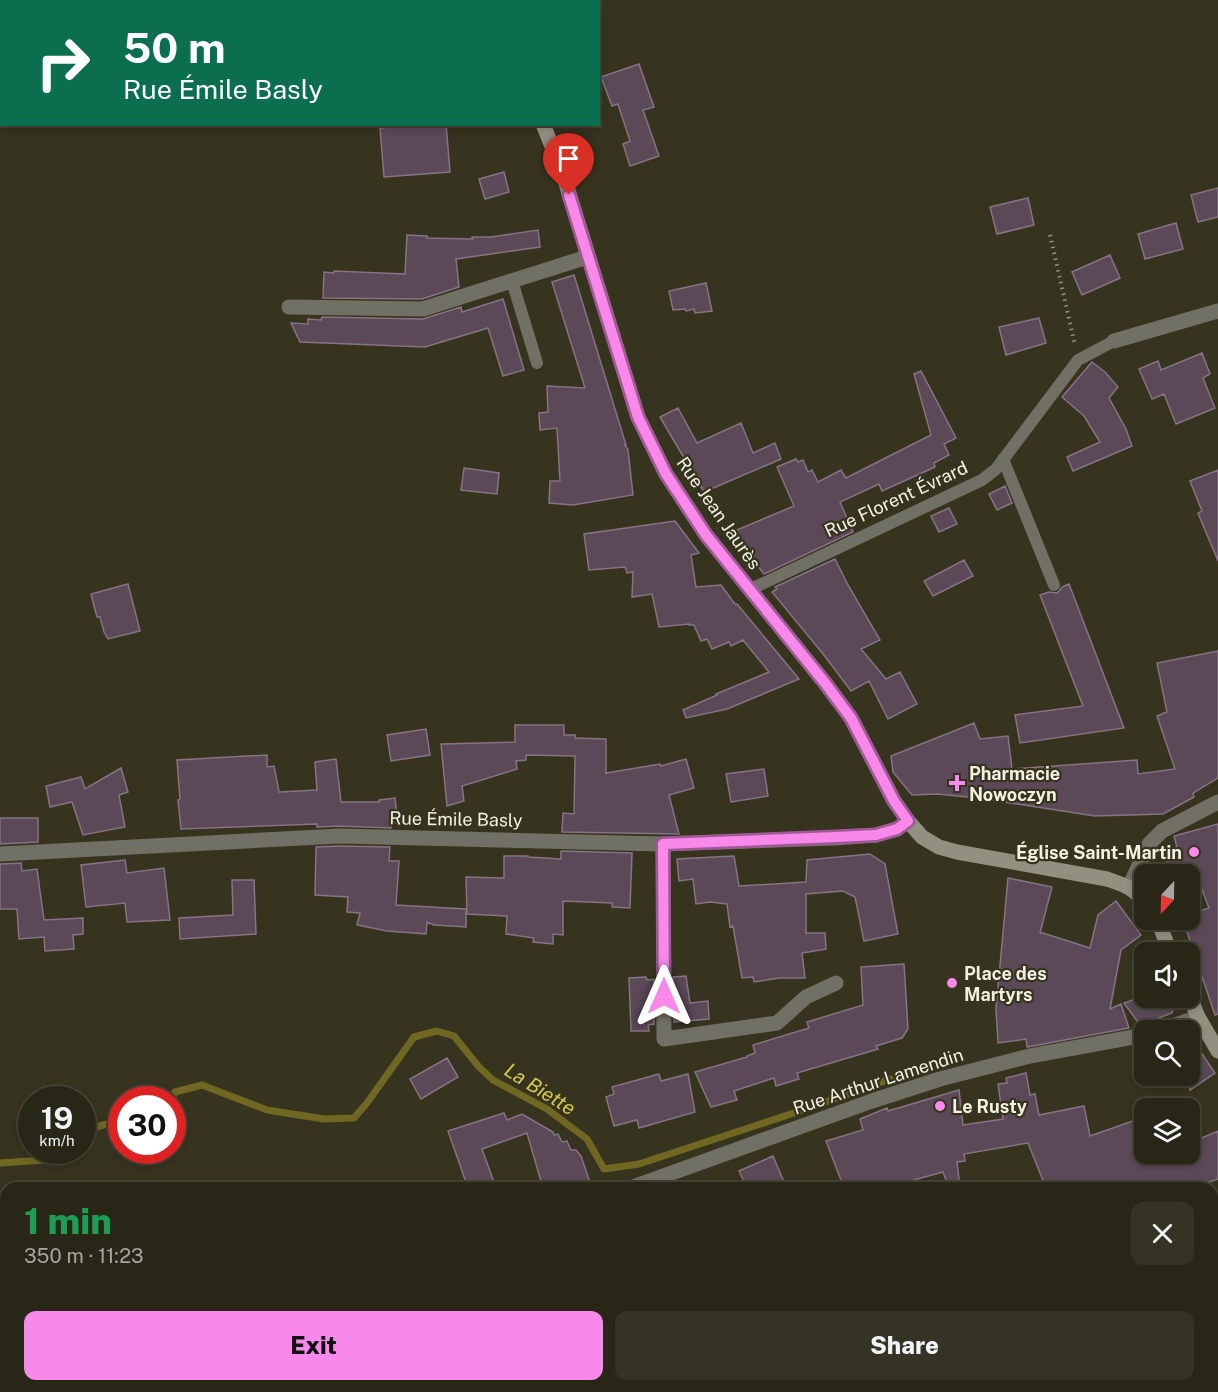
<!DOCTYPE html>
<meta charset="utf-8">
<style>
:root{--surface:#282717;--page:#343324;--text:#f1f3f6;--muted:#a5a5a1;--line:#444436;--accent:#f888e9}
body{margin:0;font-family:"Public Sans",sans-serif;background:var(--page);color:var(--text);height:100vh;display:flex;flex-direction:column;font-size:22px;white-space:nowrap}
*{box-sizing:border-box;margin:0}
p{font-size:20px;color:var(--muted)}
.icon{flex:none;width:33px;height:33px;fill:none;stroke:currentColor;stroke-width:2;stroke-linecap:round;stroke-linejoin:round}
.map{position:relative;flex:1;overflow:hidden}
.panel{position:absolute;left:0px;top:1182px;width:1218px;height:210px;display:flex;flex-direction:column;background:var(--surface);border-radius:18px 18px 0 0;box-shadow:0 3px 9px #0003,0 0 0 2px var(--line)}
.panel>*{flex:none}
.guide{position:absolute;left:0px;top:0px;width:600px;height:126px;box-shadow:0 3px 9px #0003,0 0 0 2px var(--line);background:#0b6e4f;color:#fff;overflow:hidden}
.needle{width:39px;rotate:202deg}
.buttons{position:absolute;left:1134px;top:864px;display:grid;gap:12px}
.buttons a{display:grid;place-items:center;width:66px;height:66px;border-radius:12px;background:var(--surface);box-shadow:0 3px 9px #0003,0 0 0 2px var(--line);font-size:30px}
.speed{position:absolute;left:18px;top:1086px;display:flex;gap:12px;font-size:30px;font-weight:700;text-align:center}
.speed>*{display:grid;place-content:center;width:78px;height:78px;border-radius:50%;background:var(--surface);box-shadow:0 3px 9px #0003,0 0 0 2px var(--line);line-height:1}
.speed small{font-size:15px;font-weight:400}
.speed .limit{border:9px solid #d22;background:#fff;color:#111}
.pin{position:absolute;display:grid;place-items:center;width:51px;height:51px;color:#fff;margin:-62px -26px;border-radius:50% 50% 50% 0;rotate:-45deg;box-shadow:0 0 6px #0007}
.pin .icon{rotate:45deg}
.me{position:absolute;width:66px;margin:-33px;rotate:0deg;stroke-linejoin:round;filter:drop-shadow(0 0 4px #0008)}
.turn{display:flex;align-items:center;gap:21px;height:126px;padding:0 24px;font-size:27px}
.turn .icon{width:78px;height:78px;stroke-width:2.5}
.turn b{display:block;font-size:42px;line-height:51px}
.round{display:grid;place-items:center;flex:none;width:63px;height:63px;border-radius:12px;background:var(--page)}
.headline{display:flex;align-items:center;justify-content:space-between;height:102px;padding:0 24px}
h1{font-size:36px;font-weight:800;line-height:45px;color:#1e9e55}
.primary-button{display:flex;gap:12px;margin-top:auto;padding:12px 24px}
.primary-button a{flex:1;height:69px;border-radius:12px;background:var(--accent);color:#111;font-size:24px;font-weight:800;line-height:69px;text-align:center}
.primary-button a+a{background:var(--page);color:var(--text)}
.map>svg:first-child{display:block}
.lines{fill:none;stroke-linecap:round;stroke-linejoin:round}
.stream{stroke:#706822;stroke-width:7}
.building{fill:#5b4958;stroke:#877383;stroke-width:1.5}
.path{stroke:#939281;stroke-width:4;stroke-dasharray:1.5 4.5;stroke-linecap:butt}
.service{stroke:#707065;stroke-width:12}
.minor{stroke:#707065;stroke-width:15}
.secondary{stroke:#929181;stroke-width:15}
.route-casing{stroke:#a15897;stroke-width:15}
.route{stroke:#f888e9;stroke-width:10}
.poi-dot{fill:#f888e9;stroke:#36341f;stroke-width:2}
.labels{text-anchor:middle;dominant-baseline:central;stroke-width:4.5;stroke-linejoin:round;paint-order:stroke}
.street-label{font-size:18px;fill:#f2f1e4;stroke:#36341f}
.poi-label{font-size:18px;font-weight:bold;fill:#f2f1e4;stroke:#36341f;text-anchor:start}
.water-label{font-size:20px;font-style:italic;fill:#d7c94e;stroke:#36341f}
</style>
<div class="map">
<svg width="1218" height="1392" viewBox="0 0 1218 1392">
<rect width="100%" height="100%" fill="#36341f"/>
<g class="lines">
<!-- stream -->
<path class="stream" d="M172 1100 175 1092 202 1085 267 1110 324 1119 354 1118 367 1103 414 1037 437 1031 454 1036 479 1067 493 1080 547 1109 587 1139 604 1169 639 1164 803 1110 890 1079
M82 1143 96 1127 118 1121 122 1122
M0 1163 59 1159 73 1150"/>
</g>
<!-- building -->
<path class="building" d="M639 64 654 107 643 110 659 156 630 166 623 144 630 141 618 104 612 106 601 77Z
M430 124H446L450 172 384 177 380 128Z
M504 172 509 192 485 199 479 179Z
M1218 188V217L1198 222 1191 195Z
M1028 198 1034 225 997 234 990 207Z
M1176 223 1183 249 1145 259 1138 234Z
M538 230 540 247 456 259 459 287 422 299 323 298 324 272 334 273V271L405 274 407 235 427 236V238L473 239 472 237H491Z
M1110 255 1120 278 1082 295 1072 272Z
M574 275 626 445H625L628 450 633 495 573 505 549 503 550 481H560L557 428 540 430 539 413 548 412 547 386 585 388 552 282Z
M706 283 712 311 695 313 694 309 686 311 685 309 673 310 669 291Z
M503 299 524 370 503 376 488 328 425 347 300 342 291 323 308 324V319L321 320 322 317 423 319 461 307 462 312Z
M1039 318 1046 343 1006 355 999 327Z
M1202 353 1210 374 1203 378 1215 408 1176 424 1164 394 1152 399 1139 369 1158 361 1161 370Z
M1092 362 1105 372 1118 387 1109 398 1126 429 1132 446 1073 471 1067 457 1100 442 1084 416 1062 397Z
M921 371 956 438 944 444 949 455 934 463 935 467 882 491 879 484 840 502 853 532 764 574 732 532 794 506 777 467 796 459 798 462 803 460 808 472 812 470 818 482 841 470 846 478 931 435 914 374Z
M678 408 697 443 741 423 753 453 775 443 781 459 704 492 660 417Z
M464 468 499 473 497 494 461 490Z
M1218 470V561L1198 513 1202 511 1190 481Z
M1005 486 1012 503 997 510 989 494Z
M949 508 957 524 939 532 931 516Z
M675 521 699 553 691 555 696 587 721 585 735 604H737L799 679 727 709 686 718 683 710 717 695 716 694 769 672 743 640 731 646 729 642 712 649 707 639 701 641 694 625H689V624L659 627 652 594 632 597 633 572 627 573 625 567 589 570 584 534Z
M835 559 848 585 880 640 861 649 886 679 900 672 917 704 888 719 869 681 851 691 824 655 772 592 777 589 775 587Z
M964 560 973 576 933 596 924 581Z
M128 584 140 631 108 639 104 632 100 617H97L91 594Z
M1069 584 1124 728 1020 743 1015 715 1083 706 1040 595 1049 592 1057 593 1060 590 1062 587Z
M1218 651V778L1193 793 1194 797 1163 814 1095 816 978 798 937 794 912 795 893 772 891 756 974 723 980 739 1008 736 1012 769 1137 760 1138 774 1175 769 1157 716 1167 712 1157 663Z
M515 725H564V735H575V738L606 739V773L660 764 661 766 686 759 694 788 669 795 679 834 562 832 563 813 574 814 575 756 526 755V760L516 761 517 769 462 786 464 801 447 806 441 744 515 742Z
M426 729 430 755 391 761 387 735Z
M267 755V767L274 766 279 792 317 790 315 762 336 759 341 802H379V800L395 798 398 823H391V828L339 826 317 827V824L181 829 178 800 180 799 177 760Z
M121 768 128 792 119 795 125 827 83 835 72 802 50 807 46 786 81 777 85 789Z
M764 769 768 796 731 802 726 774Z
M0 818H38V842L0 844Z
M1218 824V1014L1215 1015 1183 920H1190V914L1209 908 1197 876 1190 878V874H1183L1181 866 1170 870 1164 853H1165L1164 851 1177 847 1174 836Z
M339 846 390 847 389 861H399L396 905 466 909V927L434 925 427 922 426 934 387 931 357 925 360 913 347 912 348 897 315 895 316 847Z
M561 851 632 853 630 908 612 907V903L563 901V935L553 934V944L533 942 534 938 506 934 507 916 467 914 466 877 504 878V856H528V857L561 859Z
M870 854 885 864 898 934 864 941 855 897 843 891 806 894V933H825L826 949 802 953 805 978H779L754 982 753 977 742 978 733 926 730 927 727 904 710 902 696 904 693 879 679 881 677 859 734 856 739 886 806 882 807 860Z
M125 860 127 873 164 868 170 920 127 922 125 903 86 907 81 865Z
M21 863 22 871 37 869 44 920 83 918V934L73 935 74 949 45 951 44 937 19 939 17 909H0V864Z
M1008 878 1052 887 1040 933H1043L1090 948 1098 915 1116 901 1141 935 1121 950 1110 1009 1121 1004 1129 1028 1027 1047 1026 1039 998 1043 996 1009Z
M232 880H254L256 934 180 939 179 918 233 915Z
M904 964 908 1029 902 1038 876 1046 878 1049 797 1073 799 1079 776 1086 774 1078 734 1091 737 1100 711 1107 695 1072 747 1057V1056L755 1053 753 1045 809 1028 807 1022 863 1005 861 967Z
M686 976 690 1003 708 1001 709 1019 674 1022 673 977Z
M646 977 647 980 654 979V1024L648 1025 649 1031H631L629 978Z
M1138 998H1170L1174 1007 1172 1013 1140 1025 1124 1003Z
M1190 1036 1215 1073 1190 1090Z
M447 1058 458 1077 421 1099 410 1079Z
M1026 1073 1030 1095 1035 1094 1039 1115 1084 1106 1090 1136 1144 1117V1154H1190V1143L1218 1131V1179L1193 1188H1046L1028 1143 964 1154 965 1161 957 1162 960 1188H949L943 1172 910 1181 912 1188H844L826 1141 863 1130 860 1119 887 1108 888 1111 959 1090 963 1125 1003 1119 998 1084 1007 1083 1006 1078Z
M659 1074 661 1081 688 1074 695 1112 639 1128 637 1120 614 1126 606 1097 614 1094 612 1087Z
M504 1113 507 1120 522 1114 553 1132 554 1135 558 1134 562 1142 567 1141 571 1150H576L581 1156 592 1188H543L527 1133 482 1149 496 1188H468L448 1131Z
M773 1156 784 1182 781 1183 782 1188H747L739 1171Z"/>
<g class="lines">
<!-- path -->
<path class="path" d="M183 0V2
M1050 235 1075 345"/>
<!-- service -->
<path class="service" d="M445 0V2
M512 281 537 363
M1003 459 1054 585
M749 590 982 480 996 469 1078 360 1114 341"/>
<!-- minor -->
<path class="minor" d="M289 307 423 309 587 257
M1114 341 1218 311
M663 844 664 1039 777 1023 806 997 836 983
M0 854 339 836 663 844 836 838 876 835 897 829 908 821
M1129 887 1149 844 1162 831 1218 802
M1161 1030 1198 1017
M630 1188 872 1101 940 1079 1030 1056 1144 1035
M0 1376 6 1374"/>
<!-- secondary -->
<path class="secondary" d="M483 0V2
M543 124 563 174 638 417 666 474 706 535 825 683 851 718 894 801 908 821 922 837 939 847 957 852 1107 879C1124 885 1134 887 1144 903
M1155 920 1160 926 1170 952
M1190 997 1198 1017 1218 1051"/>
</g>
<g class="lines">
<defs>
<path id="route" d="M569 195 638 417 666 474 706 535 825 683 851 718 894 801 908 821 897 829 876 835 836 837 663 844 664 996"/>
</defs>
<!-- route casing -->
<use href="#route" class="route-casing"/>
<!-- route -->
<use href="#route" class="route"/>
</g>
<!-- markers -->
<g class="poi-dot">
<path d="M954 774h6v6h6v6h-6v6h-6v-6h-6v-6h6z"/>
<circle cx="1194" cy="852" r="6"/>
<circle cx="952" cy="983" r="6"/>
<circle cx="940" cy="1106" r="6"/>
</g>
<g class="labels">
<!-- street labels -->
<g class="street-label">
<text transform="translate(896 499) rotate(-25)">Rue Florent Évrard</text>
<text transform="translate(719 513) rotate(55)">Rue Jean Jaurès</text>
<text transform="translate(456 819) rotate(1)">Rue Émile Basly</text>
<text transform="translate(878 1081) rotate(-18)">Rue Arthur Lamendin</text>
</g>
<!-- poi labels -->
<g class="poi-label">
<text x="969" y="773">Pharmacie<tspan x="969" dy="21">Nowoczyn</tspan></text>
<text x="1182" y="852" text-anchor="end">Église Saint-Martin</text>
<text x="964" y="973">Place des<tspan x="964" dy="21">Martyrs</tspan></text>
<text x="952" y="1106">Le Rusty</text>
</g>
<!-- water labels -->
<g class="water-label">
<text transform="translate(540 1089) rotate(32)">La Biette</text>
</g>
</g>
</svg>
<div class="buttons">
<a><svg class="needle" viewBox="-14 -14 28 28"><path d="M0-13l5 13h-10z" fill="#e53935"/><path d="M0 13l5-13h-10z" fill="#a5a5a1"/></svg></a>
<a><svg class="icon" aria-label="sound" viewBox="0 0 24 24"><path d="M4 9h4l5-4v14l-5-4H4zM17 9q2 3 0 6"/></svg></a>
<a><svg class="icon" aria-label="search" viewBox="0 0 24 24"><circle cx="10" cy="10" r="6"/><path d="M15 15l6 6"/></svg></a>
<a><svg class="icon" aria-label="layers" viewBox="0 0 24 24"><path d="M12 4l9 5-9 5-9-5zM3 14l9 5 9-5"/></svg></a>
</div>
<div class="speed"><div>19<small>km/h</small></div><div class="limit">30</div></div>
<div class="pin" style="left:569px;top:195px;background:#d93025"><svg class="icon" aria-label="arrive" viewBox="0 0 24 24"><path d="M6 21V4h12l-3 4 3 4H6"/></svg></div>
<svg class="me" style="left:664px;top:996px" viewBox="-20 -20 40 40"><path d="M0-17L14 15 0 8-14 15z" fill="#f888e9" stroke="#fff" stroke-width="4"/></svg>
<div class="guide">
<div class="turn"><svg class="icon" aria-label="right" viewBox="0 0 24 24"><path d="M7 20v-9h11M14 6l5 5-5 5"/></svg><div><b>50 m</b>Rue Émile Basly</div></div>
</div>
<section class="panel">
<div class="headline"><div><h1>1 min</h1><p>350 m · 11:23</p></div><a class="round"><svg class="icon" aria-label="close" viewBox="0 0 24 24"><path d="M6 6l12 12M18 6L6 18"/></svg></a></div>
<div class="primary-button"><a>Exit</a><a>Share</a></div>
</section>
</div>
